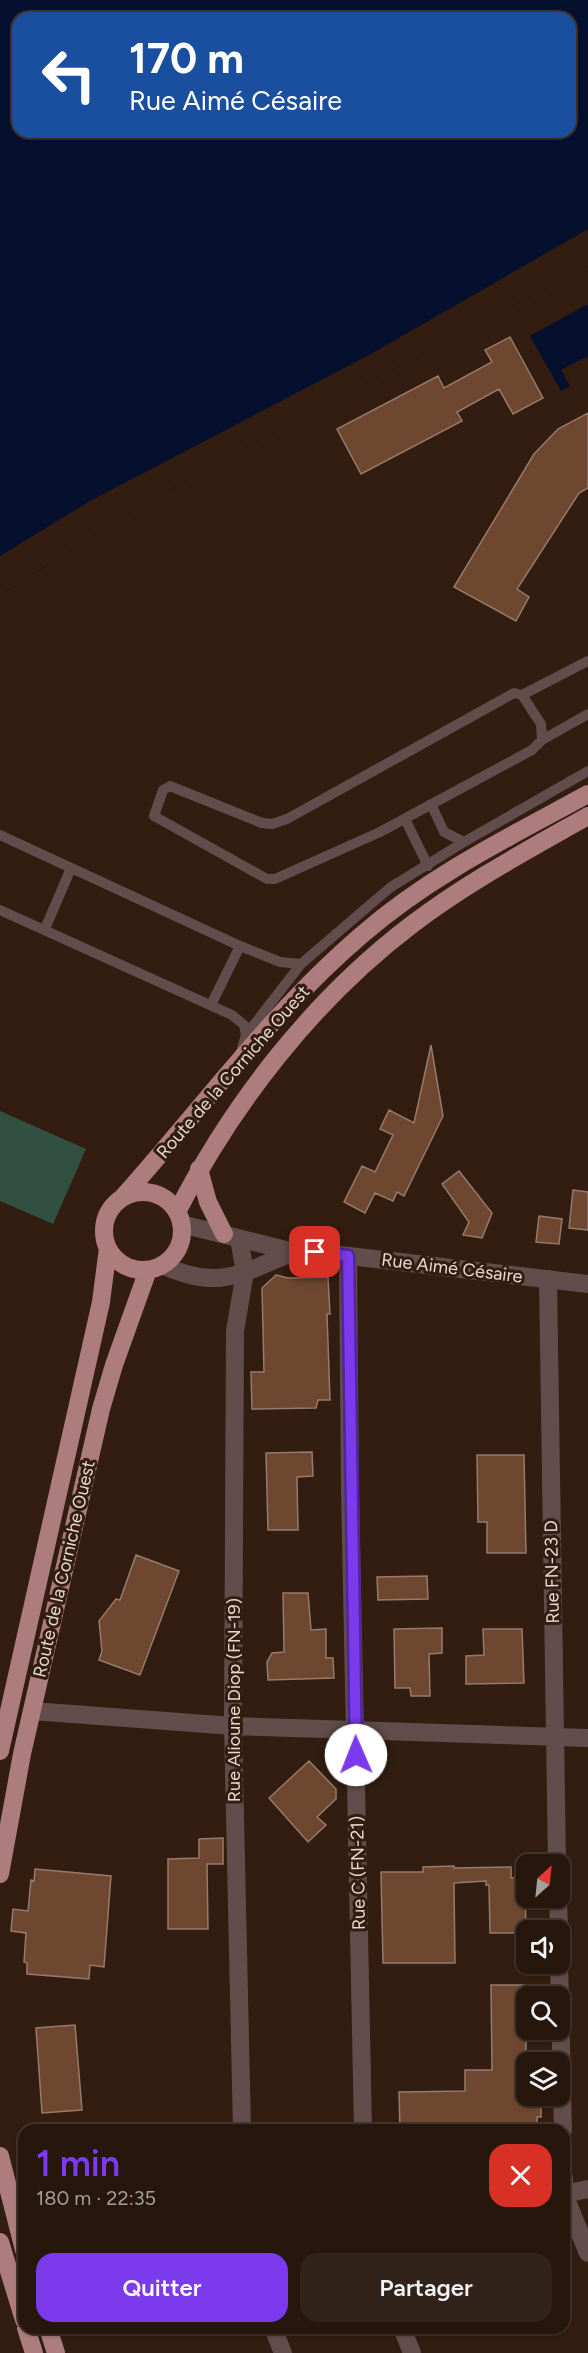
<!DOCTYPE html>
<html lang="fr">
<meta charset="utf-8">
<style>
:root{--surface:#26160c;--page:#32231a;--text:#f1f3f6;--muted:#a49f9d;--line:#42352d;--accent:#7c3aed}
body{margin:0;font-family:Figtree,sans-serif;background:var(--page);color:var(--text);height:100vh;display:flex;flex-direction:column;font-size:22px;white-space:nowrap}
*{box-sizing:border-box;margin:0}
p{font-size:20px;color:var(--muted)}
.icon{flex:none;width:33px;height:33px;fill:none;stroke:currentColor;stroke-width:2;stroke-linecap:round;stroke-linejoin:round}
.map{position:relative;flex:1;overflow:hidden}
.drawer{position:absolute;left:18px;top:2124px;width:552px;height:210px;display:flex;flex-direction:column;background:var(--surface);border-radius:18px;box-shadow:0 2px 4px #0004,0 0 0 2px var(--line)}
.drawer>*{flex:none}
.top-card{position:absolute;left:12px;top:12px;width:564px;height:126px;border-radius:18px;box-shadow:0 2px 4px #0004,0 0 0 2px var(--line);background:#1a4fa0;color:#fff;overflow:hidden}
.needle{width:39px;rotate:27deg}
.fabs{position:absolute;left:516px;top:1854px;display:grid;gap:12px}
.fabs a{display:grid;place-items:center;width:54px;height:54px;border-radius:12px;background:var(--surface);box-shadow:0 2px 4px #0004,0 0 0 2px var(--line);font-size:30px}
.pin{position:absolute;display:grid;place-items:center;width:51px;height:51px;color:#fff;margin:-26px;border-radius:12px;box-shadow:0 3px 9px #0006}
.me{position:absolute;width:66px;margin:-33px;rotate:359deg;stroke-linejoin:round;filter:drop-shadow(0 0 4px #0008)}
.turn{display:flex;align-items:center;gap:21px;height:126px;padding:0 18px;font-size:27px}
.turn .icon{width:78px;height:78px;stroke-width:2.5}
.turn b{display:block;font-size:42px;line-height:51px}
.round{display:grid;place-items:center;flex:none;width:63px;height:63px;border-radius:18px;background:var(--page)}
.summary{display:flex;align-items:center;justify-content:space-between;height:102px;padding:0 18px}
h1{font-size:36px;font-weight:600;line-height:45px;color:var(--accent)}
.primary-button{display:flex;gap:12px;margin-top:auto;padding:12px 18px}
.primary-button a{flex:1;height:69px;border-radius:18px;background:var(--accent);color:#fff;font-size:24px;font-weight:600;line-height:69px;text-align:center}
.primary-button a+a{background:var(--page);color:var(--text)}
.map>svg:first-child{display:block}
.grass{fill:#325041}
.water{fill:#05102f;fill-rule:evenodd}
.pier{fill:#321d10}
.building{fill:#6e4730;stroke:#967b6c;stroke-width:1.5}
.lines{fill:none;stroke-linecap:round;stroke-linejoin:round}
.service{stroke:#624d4c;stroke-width:10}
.minor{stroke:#624d4c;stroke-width:18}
.tertiary{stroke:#624d4c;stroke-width:18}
.trunk{stroke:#ac7d7c;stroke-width:18}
.route-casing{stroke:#51269a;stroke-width:15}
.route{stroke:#7c3aed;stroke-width:10}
.labels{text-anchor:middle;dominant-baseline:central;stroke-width:6;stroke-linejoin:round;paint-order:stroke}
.street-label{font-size:18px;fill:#e7d8d0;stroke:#321d10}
</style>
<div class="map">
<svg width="588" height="2353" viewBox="0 0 588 2353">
<rect width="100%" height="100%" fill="#321d10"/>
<!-- grass -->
<path class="grass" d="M0 1111 86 1149 53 1224 0 1201Z"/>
<!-- water -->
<path class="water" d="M0 0H588V266L237 452 139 507 0 595ZM18 18H570V132H18Z
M588 304V356L561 370 570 386 561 391 530 336Z"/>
<!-- pier -->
<path class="pier" d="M588 229V266L237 452 139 507 0 595V556L90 501 369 355Z"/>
<!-- building -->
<path class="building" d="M510 337 543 398 513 414 499 389 457 412 462 421 361 474 337 429 438 376 444 388 492 362 485 350Z
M588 413V488L579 493 517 589 529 597 516 621 454 587 534 454 558 429Z
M431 1045 443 1116 404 1196 397 1192 393 1201 375 1193 365 1213 344 1202 362 1166 375 1172 393 1135 380 1129 389 1110 414 1123Z
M459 1171 492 1213 482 1238 463 1235 469 1222 442 1184Z
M573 1190 588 1192V1230L569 1228Z
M539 1216 562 1219 559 1244 536 1242Z
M276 1275 288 1278 328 1277 330 1314H327L330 1400H318L316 1408 252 1409 251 1372H264L262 1288Z
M312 1452 313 1476 297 1477 298 1530H268L266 1453Z
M477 1455H524L526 1553H487V1522H478Z
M136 1555 179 1571 140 1675 99 1660 102 1651 99 1621 116 1599 120 1600Z
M427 1576 428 1599 378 1600 377 1577Z
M283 1593H308L311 1630 326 1629V1658H333L334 1678 268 1680 267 1662 272 1653 284 1652Z
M442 1628V1653L429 1654 430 1696H411L410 1688H395L394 1629Z
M483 1629H522L524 1683 466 1684V1656L484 1655Z
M309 1761 336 1789V1799L317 1817 326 1825 308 1842 269 1798Z
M223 1838V1864H207L208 1929H168V1859L199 1858V1839Z
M454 1866V1868L511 1867V1878L525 1877 526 1933H490L489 1885H486V1881L454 1883 455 1963H383L381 1872H423V1867Z
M35 1869 111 1876 104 1967 90 1965 89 1979 27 1974V1963L24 1962 26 1933 11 1931 13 1909 28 1911 31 1880 34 1881Z
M491 1985H524V2000H526V2096H541V2117H537V2130H400L399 2092 465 2091V2070H492Z
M75 2025 82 2110 42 2113 36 2028Z"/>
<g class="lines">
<!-- service -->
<path class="service" d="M522 695 588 661
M542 740 541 724 522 695 514 693 287 819 272 824 262 823 170 786 163 790 154 816 267 879H275L380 832 532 750 542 740 588 714
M431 804 444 832 464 842
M405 819 428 866
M0 835 240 946 280 962 301 964
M0 910 232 1015 244 1025 246 1035
M45 929 71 868
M211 1005 240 946
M240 1055 246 1035 301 964 372 903 391 887 464 842 588 771"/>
<!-- minor -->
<path class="minor" d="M239 1239 245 1272 235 1331 233 1726 242 2130
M348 1256 350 1489 363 2130
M548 1279 557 1864
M32 1711 233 1726 588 1738
M558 1898 559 1930
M559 1964 563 2130
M564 2178V2194L588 2253
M564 2194 588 2189
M273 2328 283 2353
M402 2328 412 2353"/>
<!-- tertiary -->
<path class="tertiary" d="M181 1224 294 1252H315L588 1284
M162 1265C220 1291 239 1274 294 1252"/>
<!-- trunk -->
<path class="trunk" d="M199 1169 208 1202 224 1234
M104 1231a39 39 0 1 1 78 0a39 39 0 1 1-78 0Z
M122 1198C202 1109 272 1011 364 933 431 875 511 836 588 794
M177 1212C232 1104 313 1000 410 926 466 883 528 850 588 816
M0 1751 101 1302 108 1248
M0 1874 22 1754 101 1409 114 1365 148 1270
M0 2156 24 2250
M0 2242 24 2320
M26 2328 34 2353
M48 2328 56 2353"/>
</g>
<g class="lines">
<defs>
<path id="route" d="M315 1252 348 1256 356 1755"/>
</defs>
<!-- route casing -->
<use href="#route" class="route-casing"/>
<!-- route -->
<use href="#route" class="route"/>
</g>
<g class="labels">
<!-- street labels -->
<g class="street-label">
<text transform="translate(233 1072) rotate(-49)">Route de la Corniche Ouest</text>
<text transform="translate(452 1268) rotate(7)">Rue Aimé Césaire</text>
<text transform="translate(64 1569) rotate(-77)">Route de la Corniche Ouest</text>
<text transform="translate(552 1572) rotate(-91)">Rue FN-23 D</text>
<text transform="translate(234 1700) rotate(-90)">Rue Alioune Diop (FN-19)</text>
<text transform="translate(358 1873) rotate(-91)">Rue C (FN-21)</text>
</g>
</g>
</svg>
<div class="fabs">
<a><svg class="needle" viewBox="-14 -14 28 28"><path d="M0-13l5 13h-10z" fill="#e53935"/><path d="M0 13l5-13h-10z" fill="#a49f9d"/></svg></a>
<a><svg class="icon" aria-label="sound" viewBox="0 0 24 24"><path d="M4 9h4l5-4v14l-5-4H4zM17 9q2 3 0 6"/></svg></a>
<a><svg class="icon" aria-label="search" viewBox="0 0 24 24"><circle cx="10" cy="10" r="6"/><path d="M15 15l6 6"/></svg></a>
<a><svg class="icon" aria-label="layers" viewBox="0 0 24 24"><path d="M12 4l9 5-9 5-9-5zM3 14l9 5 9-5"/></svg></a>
</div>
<div class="pin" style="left:315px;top:1252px;background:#d93025"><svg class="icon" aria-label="arrive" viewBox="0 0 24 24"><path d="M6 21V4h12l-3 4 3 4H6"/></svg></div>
<svg class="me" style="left:356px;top:1755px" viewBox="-20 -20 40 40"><circle r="19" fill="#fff"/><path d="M0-13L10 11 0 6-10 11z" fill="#7c3aed"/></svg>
<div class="top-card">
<div class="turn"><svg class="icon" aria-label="left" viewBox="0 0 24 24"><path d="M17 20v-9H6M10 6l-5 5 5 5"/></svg><div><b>170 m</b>Rue Aimé Césaire</div></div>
</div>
<section class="drawer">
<div class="summary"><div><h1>1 min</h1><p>180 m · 22:35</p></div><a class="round" style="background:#d93025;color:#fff"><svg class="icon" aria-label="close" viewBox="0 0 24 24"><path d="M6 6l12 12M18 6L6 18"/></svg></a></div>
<div class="primary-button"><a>Quitter</a><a>Partager</a></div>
</section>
</div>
